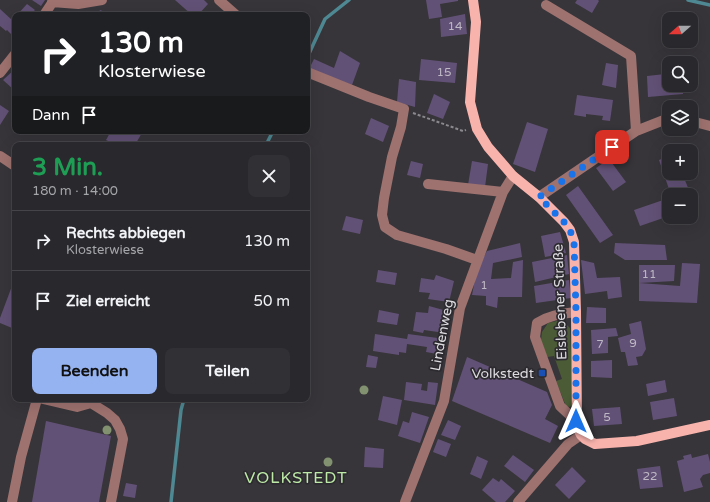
<!DOCTYPE html>
<html lang="de">
<meta charset="utf-8">
<style>
:root{--surface:#29282c;--page:#313034;--text:#f1f3f6;--muted:#a5a6a9;--line:#454448;--accent:#95b2f1}
body{margin:0;font-family:"Varela Round",sans-serif;background:var(--page);color:var(--text);height:100vh;display:flex;flex-direction:column;font-size:15px;white-space:nowrap}
*{box-sizing:border-box;margin:0}
p{font-size:13px;color:var(--muted)}
.icon{flex:none;width:22px;height:22px;fill:none;stroke:currentColor;stroke-width:2;stroke-linecap:round;stroke-linejoin:round}
.map{position:relative;flex:1;overflow:hidden}
.details{position:absolute;left:12px;top:142px;width:298px;height:260px;display:flex;flex-direction:column;background:var(--surface);border-radius:8px;box-shadow:0 4px 16px #0002,0 0 0 1px var(--line)}
.details>*{flex:none}
.top-card{position:absolute;left:12px;top:12px;width:298px;height:122px;border-radius:8px;box-shadow:0 4px 16px #0002,0 0 0 1px var(--line);background:#202124;color:#fff;overflow:hidden}
.needle{width:26px;rotate:249deg}
.tools{position:absolute;left:662px;top:12px;display:grid;gap:8px}
.tools a{display:grid;place-items:center;width:36px;height:36px;border-radius:8px;background:var(--surface);box-shadow:0 4px 16px #0002,0 0 0 1px var(--line);font-size:20px}
.pin{position:absolute;display:grid;place-items:center;width:34px;height:34px;color:#fff;margin:-17px;border-radius:8px;box-shadow:0 2px 6px #0006}
.me{position:absolute;width:44px;margin:-22px;rotate:0deg;stroke-linejoin:round;filter:drop-shadow(0 0 3px #0008)}
.turn{display:flex;align-items:center;gap:14px;height:84px;padding:0 20px;font-size:18px}
.turn .icon{width:52px;height:52px;stroke-width:2.5}
.turn b{display:block;font-size:28px;line-height:34px}
.then{display:flex;align-items:center;height:38px;padding:0 20px;background:#0003;gap:8px;font-size:15px}
.round{display:grid;place-items:center;flex:none;width:42px;height:42px;border-radius:8px;background:var(--page)}
.headline{display:flex;align-items:center;justify-content:space-between;height:68px;padding:0 20px}
h1{font-size:24px;font-weight:800;line-height:30px;color:#1e9e55}
.action{display:flex;gap:8px;margin-top:auto;padding:8px 20px}
.action a{flex:1;height:46px;border-radius:8px;background:var(--accent);color:#111;font-size:16px;font-weight:800;line-height:46px;text-align:center}
.action a+a{background:var(--page);color:var(--text)}
ul{padding:0;list-style:none}
li{display:flex;align-items:center;gap:12px;height:60px;padding:0 20px;border-top:1px solid var(--line)}
li div{flex:1}
li b{display:block;font-size:15px}
li em{font-style:normal}
.map>svg:first-child{display:block}
.green{fill:#4b5b36}
.lines{fill:none;stroke-linecap:round;stroke-linejoin:round}
.stream{stroke:#4e8892;stroke-width:3.5}
.building{fill:#625176}
.path{stroke:#8b898d;stroke-width:2;stroke-dasharray:3 2;stroke-linecap:butt}
.minor{stroke:#9e726f;stroke-width:10}
.major{stroke:#f9b3ad;stroke-width:10}
.tree{fill:#82916f}
.route{stroke:#1a73e8;stroke-width:7;stroke-dasharray:0 12.6}
.transit-dot{fill:#1a4fb4;stroke:#2d2b30;stroke-width:1.5}
.labels{text-anchor:middle;dominant-baseline:central;stroke-width:3.5;stroke-linejoin:round;paint-order:stroke}
.number-label{font-size:12px;fill:#beb8c4}
.street-label{font-size:14px;fill:#dcdade;stroke:#2d2b30}
.poi-label{font-size:14px;fill:#dcdade;stroke:#2d2b30;text-anchor:end}
.quarter-label{font-size:16px;letter-spacing:1px;fill:#bdeaa7;stroke:#2d2b30}
</style>
<div class="map">
<svg width="710" height="502" viewBox="0 0 710 502">
<rect width="100%" height="100%" fill="#37353a"/>
<!-- green -->
<path class="green" d="M557 321 564 322 570 328 573 402 572 406 569 407 566 406 556 381 562 379 554 356 547 357 541 340 542 332 548 323Z"/>
<g class="lines">
<!-- stream -->
<path class="stream" d="M688 0 710 5
M307 58 325 19 349 0
M266 145 273 131
M171 502 181 410 184 399"/>
</g>
<!-- building -->
<path class="building" d="M32 0H45L41 6Z
M175 0H204L208 4 198 15H192Z
M426 0H458V1L440 4 442 17 429 19Z
M577 0H598L599 1 592 13 575 3Z
M27 4 35 10 30 15H17Z
M0 9 12 20 15 17V32L12 35 7 30 6 31 0 26Z
M100 10 112 15H98Z
M465 14 467 34 441 37 440 19Z
M340 51 360 63 352 85 309 69 314 59 334 68Z
M421 59 457 63 455 83 419 80Z
M606 63 618 65 616 88 602 85Z
M15 69V89L14 90 3 80Z
M665 74 666 81H669V85H683V94L648 97 647 76Z
M399 79 416 82 415 107 397 102Z
M434 94 450 102 443 119 427 113Z
M577 95 613 100 610 121 602 120 603 116 586 114V117L574 115Z
M0 105 9 111 0 125Z
M371 118 389 126 383 142 365 134Z
M527 122 548 129 535 172 513 164Z
M111 131H143L135 145H114V144L106 140Z
M669 156V173H682L691 195H671L659 160Z
M609 159 626 182 613 191 596 168Z
M411 161 423 164 420 178 407 175Z
M472 161 488 164 485 187 468 185Z
M578 186 613 235 600 243 566 195Z
M669 198V216L640 226 634 210Z
M346 216 363 220 360 234 342 230Z
M560 232 566 253 545 257 541 236Z
M520 243 522 257 493 263 491 279 511 278 513 262 523 260 522 297H498L497 308 486 305V296L472 295 477 269 487 251Z
M615 243 665 245 667 260H625L614 253Z
M567 255 569 274 535 282 532 262Z
M581 260 594 263 597 278 620 277 622 297 608 299 607 291 585 294Z
M682 263 700 264 697 303 639 301V283L680 286Z
M639 265H675L674 281 639 283Z
M378 270 397 273 395 285 376 282Z
M436 275 454 281 449 302 428 299 430 293 419 292 421 278 434 280Z
M15 278V319L12 328 0 323V318Z
M569 280 571 298 536 303 534 286Z
M429 306 447 311 445 333 424 330 423 333 413 331 416 312 428 313Z
M587 307 606 308V323H586Z
M379 310 399 314 397 325 377 322Z
M641 321 646 349 642 356 636 357 638 365 628 366 625 352H621L618 338 631 334 629 324Z
M616 328 618 336 608 337V353L592 354 591 330Z
M375 334 407 339 408 334 445 339 443 355 426 352 427 347 407 344 406 353 399 352V355L373 351Z
M368 355 378 357 376 368 366 367Z
M467 357 547 392 552 405 545 419 558 426 550 443 452 401Z
M612 360V378L591 377V361Z
M665 380 667 392 648 396 646 384Z
M406 382 422 384 421 390 427 391 428 382 438 383 435 405 404 400Z
M383 396 402 400 397 425 378 420Z
M674 398 677 416 653 420 650 402Z
M620 407 622 424 594 426 592 409Z
M412 412 429 417 420 443 398 436 403 421 409 423Z
M448 420 461 426 455 440 441 435Z
M46 421 111 436 99 502H32Z
M438 439 451 444 446 457 433 452Z
M365 447 384 449 383 468 364 467Z
M691 454 692 458 708 454 710 462V473L703 475 700 479 703 487 684 492 677 461 684 459 683 456Z
M513 455 534 470 525 482 504 466Z
M477 456 488 461 481 479 470 474Z
M660 466 663 487 640 489 637 469Z
M572 467 586 481 569 499 555 485Z
M493 478 499 482 501 479 515 491 505 502H496L482 490Z
M126 483 137 485 135 498 123 496Z"/>
<g class="lines">
<!-- path -->
<path class="path" d="M413 113 463 131 466 130"/>
<!-- minor -->
<path class="minor" d="M219 0 236 15
M52 2 78 4 102 0
M546 5 631 56 636 131
M44 15 54 0
M307 72 369 97 404 109 401 127 392 157 384 198 382 215 385 227 397 235 446 249 477 260
M0 73 15 54
M691 121 710 126
M0 156 15 166
M428 184 503 192
M539 197 636 131 669 118
M43 399 77 407 91 403 92 399
M91 403 107 413 115 420 120 429 123 439 111 502
M576 421 560 406 535 337 537 323C550 315 562 314 576 312
M12 502 21 457 37 399
M405 502 444 401 460 308 503 192 513 176
M518 502 568 444 581 435"/>
<!-- major -->
<path class="major" d="M473 0 476 22 470 102 477 129 488 147 513 176 539 197 564 222 570 230 574 242 576 312 577 427 581 435 585 439 595 444 637 441 710 425"/>
</g>
<!-- trees -->
<g class="tree">
<circle cx="364" cy="390" r="4.5"/>
<circle cx="107" cy="430" r="4.5"/>
<circle cx="328" cy="462" r="4.5"/>
</g>
<g class="lines">
<!-- route -->
<path class="route" d="M576 421V312L574 242 570 230 564 222 539 197 612 147"/>
</g>
<!-- markers -->
<rect class="transit-dot" x="538" y="369" width="8" height="8" rx="2"/>
<g class="labels">
<!-- number labels -->
<g class="number-label">
<text x="455" y="26">14</text>
<text x="444" y="72">15</text>
<text x="649" y="274">11</text>
<text x="484" y="285">1</text>
<text x="633" y="343">9</text>
<text x="600" y="344">7</text>
<text x="607" y="417">5</text>
<text x="650" y="476">22</text>
</g>
<!-- street labels -->
<g class="street-label">
<text transform="translate(560 302) rotate(-92)">Eislebener Straße</text>
<text transform="translate(442 335) rotate(-79)">Lindenweg</text>
</g>
<!-- poi labels -->
<g class="poi-label">
<text x="534" y="373">Volkstedt</text>
</g>
<!-- quarter labels -->
<g class="quarter-label">
<text x="296" y="478">VOLKSTEDT</text>
</g>
</g>
</svg>
<div class="tools">
<a><svg class="needle" viewBox="-14 -14 28 28"><path d="M0-13l5 13h-10z" fill="#e53935"/><path d="M0 13l5-13h-10z" fill="#a5a6a9"/></svg></a>
<a><svg class="icon" aria-label="search" viewBox="0 0 24 24"><circle cx="10" cy="10" r="6"/><path d="M15 15l6 6"/></svg></a>
<a><svg class="icon" aria-label="layers" viewBox="0 0 24 24"><path d="M12 4l9 5-9 5-9-5zM3 14l9 5 9-5"/></svg></a>
<a>+</a>
<a>−</a>
</div>
<div class="pin" style="left:612px;top:147px;background:#d93025"><svg class="icon" aria-label="arrive" viewBox="0 0 24 24"><path d="M6 21V4h12l-3 4 3 4H6"/></svg></div>
<svg class="me" style="left:576px;top:421px" viewBox="-20 -20 40 40"><path d="M0-17L14 15 0 8-14 15z" fill="#1a73e8" stroke="#fff" stroke-width="4"/></svg>
<div class="top-card">
<div class="turn"><svg class="icon" aria-label="right" viewBox="0 0 24 24"><path d="M7 20v-9h11M14 6l5 5-5 5"/></svg><div><b>130 m</b>Klosterwiese</div></div>
<div class="then">Dann<svg class="icon" aria-label="arrive" viewBox="0 0 24 24"><path d="M6 21V4h12l-3 4 3 4H6"/></svg></div>
</div>
<section class="details">
<div class="headline"><div><h1>3 Min.</h1><p>180 m · 14:00</p></div><a class="round"><svg class="icon" aria-label="close" viewBox="0 0 24 24"><path d="M6 6l12 12M18 6L6 18"/></svg></a></div>
<ul>
<li><svg class="icon" aria-label="right" viewBox="0 0 24 24"><path d="M7 20v-9h11M14 6l5 5-5 5"/></svg><div><b>Rechts abbiegen</b><p>Klosterwiese</p></div><em>130 m</em></li>
<li><svg class="icon" aria-label="arrive" viewBox="0 0 24 24"><path d="M6 21V4h12l-3 4 3 4H6"/></svg><div><b>Ziel erreicht</b></div><em>50 m</em></li>
</ul>
<div class="action"><a>Beenden</a><a>Teilen</a></div>
</section>
</div>
